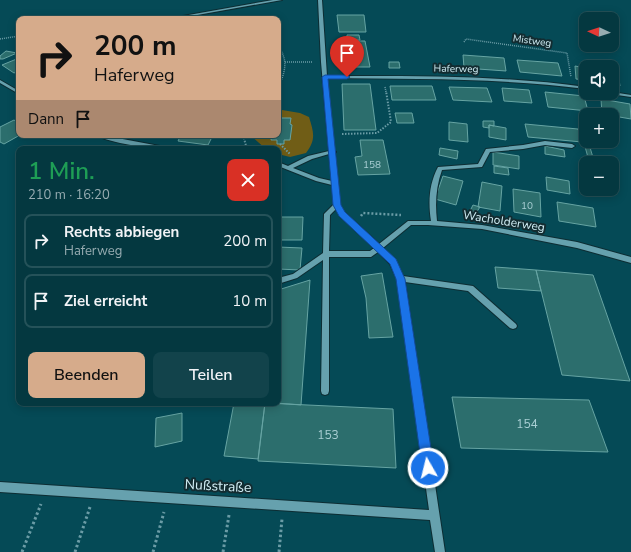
<!DOCTYPE html>
<html lang="de">
<meta charset="utf-8">
<style>
:root{--surface:#043840;--page:#12434b;--text:#f1f3f6;--muted:#97acb1;--line:#255259;--accent:#d6ab8b}
body{margin:0;font-family:"Nunito Sans",sans-serif;background:var(--page);color:var(--text);height:100vh;display:flex;flex-direction:column;font-size:15px;white-space:nowrap}
*{box-sizing:border-box;margin:0}
p{font-size:13px;color:var(--muted)}
.icon{flex:none;width:22px;height:22px;fill:none;stroke:currentColor;stroke-width:2;stroke-linecap:round;stroke-linejoin:round}
.map{position:relative;flex:1;overflow:hidden}
.side{position:absolute;left:16px;top:146px;width:265px;height:260px;display:flex;flex-direction:column;background:var(--surface);border-radius:8px;box-shadow:0 2px 10px #0003,0 0 0 1px var(--line)}
.side>*{flex:none}
.guide{position:absolute;left:16px;top:16px;width:265px;height:122px;border-radius:8px;box-shadow:0 2px 10px #0003,0 0 0 1px var(--line);background:#d6ab8b;color:#111;overflow:hidden}
.needle{width:26px;rotate:274deg}
.controls{position:absolute;left:579px;top:12px;display:grid;gap:8px}
.controls a{display:grid;place-items:center;width:40px;height:40px;border-radius:8px;background:var(--surface);box-shadow:0 2px 10px #0003,0 0 0 1px var(--line);font-size:20px}
.pin{position:absolute;display:grid;place-items:center;width:34px;height:34px;color:#fff;margin:-41px -17px;border-radius:50% 50% 50% 0;rotate:-45deg;box-shadow:0 0 4px #0007}
.pin .icon{rotate:45deg}
.me{position:absolute;width:44px;margin:-22px;rotate:352deg;stroke-linejoin:round;filter:drop-shadow(0 0 3px #0008)}
.turn{display:flex;align-items:center;gap:14px;height:84px;padding:0 12px;font-size:18px}
.turn .icon{width:52px;height:52px;stroke-width:2.5}
.turn b{display:block;font-size:28px;line-height:34px}
.then{display:flex;align-items:center;height:38px;padding:0 12px;background:#0003;gap:8px;font-size:15px}
.round{display:grid;place-items:center;flex:none;width:42px;height:42px;border-radius:8px;background:var(--page)}
.summary{display:flex;align-items:center;justify-content:space-between;height:68px;padding:0 12px}
h1{font-size:24px;font-weight:600;line-height:30px;color:#1e9e55}
.button{display:flex;gap:8px;margin-top:auto;padding:8px 12px}
.button a{flex:1;height:46px;border-radius:8px;background:var(--accent);color:#111;font-size:16px;font-weight:600;line-height:46px;text-align:center}
.button a+a{background:var(--page);color:var(--text)}
ul{padding:0;list-style:none}
li{display:flex;align-items:center;gap:12px;height:54px;margin:0 8px 6px;padding:0 4px;border:2px solid var(--line);border-radius:8px}
li div{flex:1}
li b{display:block;font-size:15px}
li em{font-style:normal}
.map>svg:first-child{display:block}
.green{fill:#705d16}
.building{fill:#2c6e6d;stroke:#66a4a3}
.lines{fill:none;stroke-linecap:round;stroke-linejoin:round}
.minor-casing{stroke:#0d2d33;stroke-width:2}
.path-far3{stroke:#6b9ca6;stroke-width:1.5;stroke-dasharray:1 1;stroke-linecap:butt}
.path-far2{stroke:#6b9ca6;stroke-width:2;stroke-dasharray:1.5 1.5;stroke-linecap:butt}
.path-far1{stroke:#6b9ca6;stroke-width:2.5;stroke-dasharray:2 2;stroke-linecap:butt}
.path{stroke:#6b9ca6;stroke-width:3;stroke-dasharray:2.5 2.5;stroke-linecap:butt}
.minor{fill:#66a1ae;fill-rule:evenodd}
.route{fill:#1a73e8;stroke:#114b97}
.labels{text-anchor:middle;dominant-baseline:central;stroke-width:4;stroke-linejoin:round;paint-order:stroke}
.far-street-label{font-size:10px;fill:#d1eef5;stroke:#132c31}
.number-label{font-size:10px;fill:#a8ced3}
.street-label{font-size:12px;fill:#d1eef5;stroke:#132c31}
.near-number-label{font-size:12px;fill:#a8ced3}
.near-street-label{font-size:14px;fill:#d1eef5;stroke:#132c31}
</style>
<div class="map">
<svg width="631" height="552" viewBox="0 0 631 552">
<rect width="100%" height="100%" fill="#054a56"/>
<!-- green -->
<path class="green" d="M282 110 300 113 309 117C314 133 316 140 306 153L290 157 278 154V149H266L251 136 278 135V111Z"/>
<!-- building -->
<path class="building" d="M337 15H364L366 32H339Z
M231 16 232 18 241 17 242 19H219Z
M347 35H359L360 40H347Z
M337 41H365L370 67H340Z
M6 51 17 53 3 59H0V56Z
M463 55 504 58 506 71 464 68Z
M19 58V71L14 73 2 65Z
M517 60 558 63 562 76 520 72Z
M389 62H399L400 68H389Z
M575 66 586 68V80L576 79Z
M612 72 618 73 620 86 612 84Z
M342 84H370L376 130H344Z
M390 86H432L436 100H392Z
M449 87 487 88 492 102 453 100Z
M502 88 529 90 532 103 504 101Z
M545 92 584 96 588 111 548 107Z
M601 99 630 104 631 119 602 114Z
M395 113H412L414 123H397Z
M278 118H291L290 124 292 125 290 140H284V144H277V140H271L272 135H278Z
M14 120 19 123V135H20L4 144 0 142V127Z
M483 121H494V126L489 125V128L483 127Z
M449 122 467 124 468 142 449 140Z
M525 124 578 129 582 142 528 137Z
M489 125 506 128V140L489 137Z
M181 135H213L208 145 178 141Z
M360 140H383L390 174 358 175 355 157 362 156Z
M584 143 589 144 594 161H589Z
M545 146 564 150 565 157 545 154Z
M440 148 458 151 457 159 439 155Z
M493 152 519 156V169L493 165Z
M494 166 508 168 509 175 494 173Z
M443 176 463 181 456 205 435 199Z
M546 177 569 181 570 194 547 190Z
M482 182 502 186 500 211 478 207Z
M513 189 540 193 541 217 514 212Z
M557 202 593 208 596 227 559 221Z
M473 205 480 207 476 213 470 211Z
M278 217H303L302 240H278Z
M278 247 302 248 300 270 278 269Z
M495 267 536 270 541 291 498 288Z
M536 270 593 275 630 381 562 375Z
M382 273 393 337 369 338 366 298 361 276Z
M310 280 301 405 276 403H278V290Z
M452 397 589 400 608 452 461 448Z
M234 403H265L258 459 224 456Z
M265 403 393 409 396 468 258 461Z
M182 413V441L155 447 156 418Z"/>
<g class="lines">
<defs>
<path id="minor" d="M273 0H282L175 19H166Z
M318 0H322L327 76C413 76 500 75 586 87V89C500 78 414 79 327 78L334 151 336 152 335 153 340 205 344 212 379 244 408 221H431C428 202 429 184 438 167L478 164 486 149 523 145 545 141 572 144 575 146 572 148 545 145 523 149 490 152 482 167 442 170C436 187 435 203 437 221L482 225 577 242 631 257V263L577 248 482 229 428 225H411L383 248 395 260 403 276 473 286 516 324 517 326 516 328 513 329 510 328 468 291 405 282 445 552H435L430 520 0 492V482L429 510 397 279 390 264 378 252 371 257H329V391L328 394 325 395 322 394 321 391 323 260 297 278 278 284V278L293 274 323 253 324 214 334 204 332 185 316 181 278 166V162L288 166 308 156 329 151 321 62ZM329 154 332 181 319 178 293 168 312 159ZM336 209 340 216 374 248 370 251H329L330 215Z
M0 80 19 91V94L0 83Z
M612 92 631 95V97L610 94V93H612Z
M96 135H104L112 137 165 147 168 149C153 149 108 143 96 135Z"/>
</defs>
<!-- minor casing -->
<use href="#minor" class="minor-casing"/>
<!-- path-far3 -->
<path class="path-far3" d="M0 39 19 36
M464 42 466 39 567 53 571 77
M278 47C289 59 285 74 278 87
M285 62H313
M385 87 386 92"/>
<!-- path-far2 -->
<path class="path-far2" d="M342 134 377 133 391 122 386 91
M243 135 247 149
M280 144 290 154"/>
<!-- path-far1 -->
<path class="path-far1" d="M361 216 363 213 401 215"/>
<!-- path -->
<path class="path" d="M22 552 41 504
M75 552 90 507
M153 552 164 512
M223 552 229 515
M279 552 282 519"/>
<!-- minor -->
<use href="#minor" class="minor"/>
</g>
<!-- route -->
<path class="route" d="M325 75H347L350 77 347 79H328L341 205 345 212 396 259 405 279 434 468 432 472 428 474 424 472 422 468 396 279 390 264 339 216 333 205 322 77Z"/>
<g class="labels">
<!-- far-street labels -->
<g class="far-street-label">
<text transform="translate(532 41) rotate(8)">Mistweg</text>
<text transform="translate(456 69) rotate(1)">Haferweg</text>
</g>
<!-- number labels -->
<g class="number-label">
<text x="372" y="165">158</text>
<text x="527" y="206">10</text>
</g>
<!-- street labels -->
<g class="street-label">
<text transform="translate(504 221) rotate(9)">Wacholderweg</text>
</g>
<!-- near-number labels -->
<g class="near-number-label">
<text x="527" y="424">154</text>
<text x="328" y="435">153</text>
</g>
<!-- near-street labels -->
<g class="near-street-label">
<text transform="translate(218 486) rotate(3)">Nußstraße</text>
</g>
</g>
</svg>
<div class="controls">
<a><svg class="needle" viewBox="-14 -14 28 28"><path d="M0-13l5 13h-10z" fill="#e53935"/><path d="M0 13l5-13h-10z" fill="#97acb1"/></svg></a>
<a><svg class="icon" aria-label="sound" viewBox="0 0 24 24"><path d="M4 9h4l5-4v14l-5-4H4zM17 9q2 3 0 6"/></svg></a>
<a>+</a>
<a>−</a>
</div>
<div class="pin" style="left:347px;top:77px;background:#d93025"><svg class="icon" aria-label="arrive" viewBox="0 0 24 24"><path d="M6 21V4h12l-3 4 3 4H6"/></svg></div>
<svg class="me" style="left:428px;top:468px" viewBox="-20 -20 40 40"><circle r="17" fill="#1a73e8" stroke="#fff" stroke-width="3"/><path d="M0-11L8 9 0 5-8 9z" fill="#fff"/></svg>
<div class="guide">
<div class="turn"><svg class="icon" aria-label="right" viewBox="0 0 24 24"><path d="M7 20v-9h11M14 6l5 5-5 5"/></svg><div><b>200 m</b>Haferweg</div></div>
<div class="then">Dann<svg class="icon" aria-label="arrive" viewBox="0 0 24 24"><path d="M6 21V4h12l-3 4 3 4H6"/></svg></div>
</div>
<section class="side">
<div class="summary"><div><h1>1 Min.</h1><p>210 m · 16:20</p></div><a class="round" style="background:#d93025;color:#fff"><svg class="icon" aria-label="close" viewBox="0 0 24 24"><path d="M6 6l12 12M18 6L6 18"/></svg></a></div>
<ul>
<li><svg class="icon" aria-label="right" viewBox="0 0 24 24"><path d="M7 20v-9h11M14 6l5 5-5 5"/></svg><div><b>Rechts abbiegen</b><p>Haferweg</p></div><em>200 m</em></li>
<li><svg class="icon" aria-label="arrive" viewBox="0 0 24 24"><path d="M6 21V4h12l-3 4 3 4H6"/></svg><div><b>Ziel erreicht</b></div><em>10 m</em></li>
</ul>
<div class="button"><a>Beenden</a><a>Teilen</a></div>
</section>
</div>
